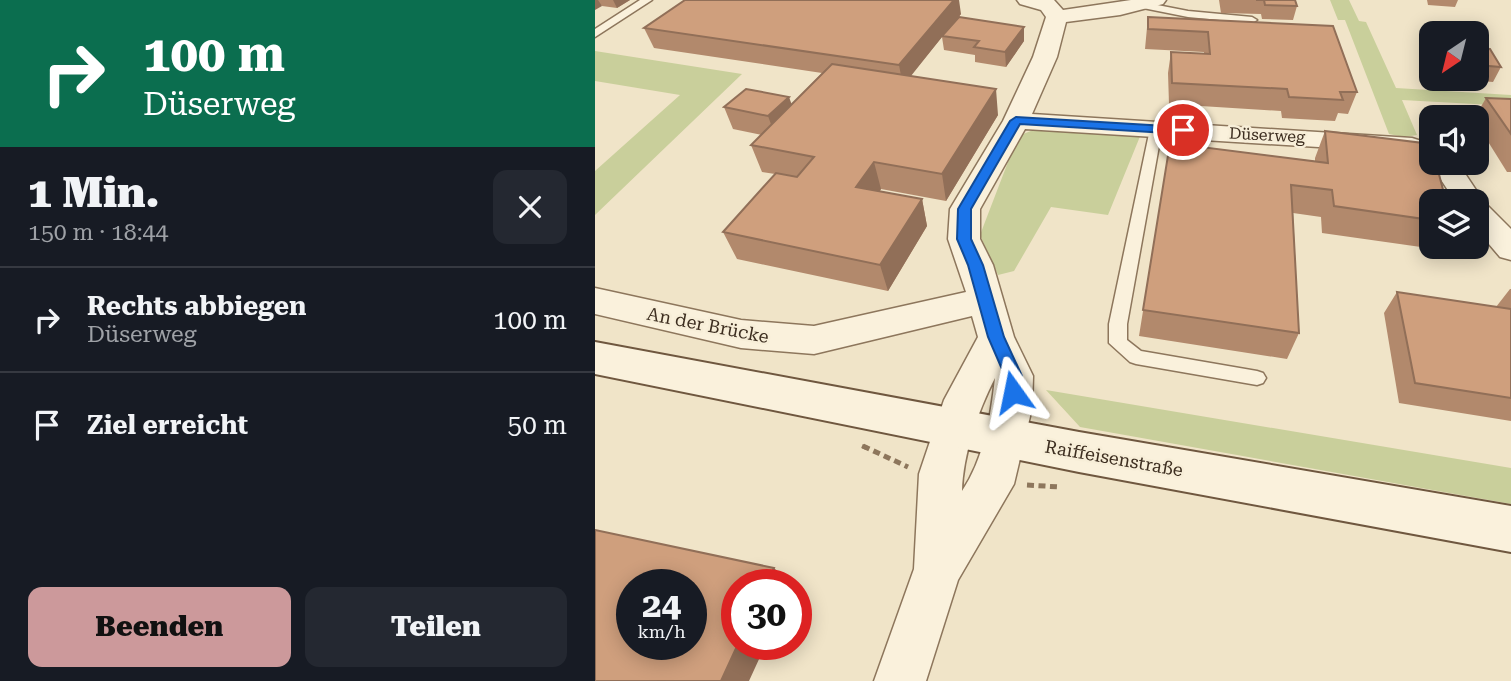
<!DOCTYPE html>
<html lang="de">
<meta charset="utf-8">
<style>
:root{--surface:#171b24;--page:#242831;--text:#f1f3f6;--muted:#9ea1a6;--line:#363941;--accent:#cc999b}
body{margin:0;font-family:"Roboto Serif",serif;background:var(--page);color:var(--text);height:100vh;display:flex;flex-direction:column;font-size:26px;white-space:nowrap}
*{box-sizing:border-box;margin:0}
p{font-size:23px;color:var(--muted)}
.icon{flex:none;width:38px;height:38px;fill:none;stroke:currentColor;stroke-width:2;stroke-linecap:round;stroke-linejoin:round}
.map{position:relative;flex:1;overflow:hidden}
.sheet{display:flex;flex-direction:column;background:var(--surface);width:595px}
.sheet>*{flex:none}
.banner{background:#0b6e4f;color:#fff;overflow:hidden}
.needle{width:46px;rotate:215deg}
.buttons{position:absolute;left:824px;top:21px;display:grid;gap:14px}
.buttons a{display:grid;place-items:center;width:70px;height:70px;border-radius:14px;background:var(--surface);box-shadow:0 4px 18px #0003;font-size:35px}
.speed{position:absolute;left:21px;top:569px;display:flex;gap:14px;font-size:35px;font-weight:700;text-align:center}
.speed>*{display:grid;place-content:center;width:91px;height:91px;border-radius:50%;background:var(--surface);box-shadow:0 4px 18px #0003;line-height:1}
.speed small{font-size:18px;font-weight:400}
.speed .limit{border:10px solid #d22;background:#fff;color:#111}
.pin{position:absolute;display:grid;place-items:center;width:60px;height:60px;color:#fff;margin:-30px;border:4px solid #fff;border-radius:50%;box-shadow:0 2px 7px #0007}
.me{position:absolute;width:77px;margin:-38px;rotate:348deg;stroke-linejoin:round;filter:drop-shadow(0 0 5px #0008)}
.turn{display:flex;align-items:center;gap:24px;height:147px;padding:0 28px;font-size:32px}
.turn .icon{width:91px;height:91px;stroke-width:2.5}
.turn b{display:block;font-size:49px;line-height:60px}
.round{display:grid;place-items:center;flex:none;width:74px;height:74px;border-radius:14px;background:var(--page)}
.overview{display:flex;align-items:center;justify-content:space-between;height:119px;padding:0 28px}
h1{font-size:42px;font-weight:800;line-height:52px}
.cta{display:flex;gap:14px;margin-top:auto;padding:14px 28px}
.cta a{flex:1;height:80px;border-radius:14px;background:var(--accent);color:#111;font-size:28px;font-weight:800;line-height:80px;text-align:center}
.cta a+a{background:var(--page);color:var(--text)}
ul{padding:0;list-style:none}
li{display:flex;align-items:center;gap:21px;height:105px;padding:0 28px;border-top:2px solid var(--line)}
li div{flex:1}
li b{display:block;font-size:26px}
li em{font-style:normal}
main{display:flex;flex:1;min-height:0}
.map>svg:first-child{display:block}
.green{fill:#c9cf9b}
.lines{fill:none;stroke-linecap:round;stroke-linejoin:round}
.service-casing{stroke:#8d765c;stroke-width:3}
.minor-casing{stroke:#8d765c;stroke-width:3}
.secondary-casing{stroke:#6f573f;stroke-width:4}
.path-far1{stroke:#8d765c;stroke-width:4.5;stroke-dasharray:5 3.5;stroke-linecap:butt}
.path{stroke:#8d765c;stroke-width:5;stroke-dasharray:7 4.5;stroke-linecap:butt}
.service{fill:#faf1dc;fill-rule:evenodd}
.minor{fill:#faf1dc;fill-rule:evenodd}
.secondary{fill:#faf1dc;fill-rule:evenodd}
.wall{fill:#b2896c}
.shaded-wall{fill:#916f58}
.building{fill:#cf9f7d;stroke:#916f58;stroke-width:2;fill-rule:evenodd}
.route{fill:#1a73e8;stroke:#114b97;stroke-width:2}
.labels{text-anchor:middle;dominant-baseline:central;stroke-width:5;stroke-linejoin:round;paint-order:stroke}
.far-street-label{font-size:16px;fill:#3d2e20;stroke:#f7eed8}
.street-label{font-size:18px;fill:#3d2e20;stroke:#f7eed8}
</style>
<main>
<section class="sheet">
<div class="banner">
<div class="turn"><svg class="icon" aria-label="right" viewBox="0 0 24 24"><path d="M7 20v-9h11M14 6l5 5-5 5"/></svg><div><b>100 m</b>Düserweg</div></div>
</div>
<div class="overview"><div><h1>1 Min.</h1><p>150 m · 18:44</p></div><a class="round"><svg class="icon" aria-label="close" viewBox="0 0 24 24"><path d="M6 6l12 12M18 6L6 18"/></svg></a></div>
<ul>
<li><svg class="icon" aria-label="right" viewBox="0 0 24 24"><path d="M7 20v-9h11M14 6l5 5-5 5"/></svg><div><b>Rechts abbiegen</b><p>Düserweg</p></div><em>100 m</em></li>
<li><svg class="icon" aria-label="arrive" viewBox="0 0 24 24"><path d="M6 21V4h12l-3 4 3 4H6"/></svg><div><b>Ziel erreicht</b></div><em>50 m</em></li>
</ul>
<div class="cta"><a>Beenden</a><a>Teilen</a></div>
</section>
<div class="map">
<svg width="916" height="681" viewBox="0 0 916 681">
<rect width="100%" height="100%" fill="#f0e4c8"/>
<!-- green -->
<path class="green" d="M735 0H754L764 21 771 22 801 88 916 95V106L807 100 822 135 809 137 794 134 750 20H743Z
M0 51 147 74 0 215V171L85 95 0 81Z
M446 127 546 134 513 215 456 207 419 271 403 275 385 235 423 136Z
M451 390 916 468V504L485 427Z"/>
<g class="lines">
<defs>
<path id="service" d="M45 0H57L0 37V29Z
M547 2 593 11 657 17 662 20 657 23 593 17 543 7V3Z
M561 125 567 129 532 324V340L546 351 662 371 668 373 671 378 668 383 662 385 541 364 535 362 514 343V324L555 129Z"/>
<path id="minor" d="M422 0H459L468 10 536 0H571L568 4 525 15 471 22 462 57 437 114 817 138 836 144V163H863L889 202 916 229V260L905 257 882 230V201H860L835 163 836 161 804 152 430 129 385 209V239L398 265 419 337 438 376 437 408 419 484 363 580 331 681H279L319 569 324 474 349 400 383 337 377 316 219 354 146 348 0 314V288L146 320 219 326 371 292 353 239 355 209 408 121 438 57 451 17 446 10 425 4ZM400 378C396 415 389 459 367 491 368 454 383 411 400 378Z"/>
<path id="secondary" d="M0 342 484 432 916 506V552L484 472 0 374Z"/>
</defs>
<!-- service casing -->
<use href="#service" class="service-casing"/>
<!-- minor casing -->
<use href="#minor" class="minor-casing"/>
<!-- secondary casing -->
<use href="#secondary" class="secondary-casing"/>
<!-- path-far1 -->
<path class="path-far1" d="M267 446 272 448"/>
<!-- path -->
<path class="path" d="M268 446 313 467
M432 485 465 487"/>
<!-- service -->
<use href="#service" class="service"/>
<!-- minor -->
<use href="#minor" class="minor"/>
<!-- secondary -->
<use href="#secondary" class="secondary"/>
</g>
<!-- wall -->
<path class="wall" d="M0 0H35L22 8 7 6Z
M624 0H700L702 6 698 20 667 19 666 14 626 13Z
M832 0H863L860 7 833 5Z
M366 14 360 21 429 27V41L411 67 380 62V55L349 50 347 37 315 76 403 115 351 201 286 189 285 191 327 199 332 226 293 291 142 259 128 232 180 174 167 172 156 145 167 135 138 129 129 107 197 104 227 73 59 48 49 28Z
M553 17 738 26 762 92 753 114 743 113 740 121 687 118 686 111 574 104 573 73 576 52 609 54V52L550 49Z
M882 48 906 67 898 82 862 79H882Z
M891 98 916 99V172H912L882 124V117H880Z
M730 131 836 201V247H841L840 249 727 233 726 217 698 213 704 333 692 359 544 336 575 143 720 161V158Z
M915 289H916V421L804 403 789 313 802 292 901 307Z"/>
<!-- shaded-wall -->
<path class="shaded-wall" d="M0 0H3L7 6 0 10Z
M18 0H35L22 8Z
M359 0H364L366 14 348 36H347V37L308 86 304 65Z
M429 27V41L411 67 410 52Z
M401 89 403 115 351 201 347 174Z
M194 97 202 119 181 138 173 116Z
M279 162 286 189 269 213 261 187Z
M327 199 332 226 293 291 285 265Z
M179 568 195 584H171Z
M143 644H171L154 681H126Z"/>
<!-- building -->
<path class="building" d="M90 0H359L304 65 49 28Z
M661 0H700L702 6 670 5 669 0Z
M364 17 429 27 410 52 379 47 384 41 347 36Z
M553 17 738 26 762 92H745L748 100 694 97 692 89 577 83 576 52 615 54 613 32 553 29Z
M882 48 895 49 906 67 882 65Z
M237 64 401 89 347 174 279 162 261 187 327 199 285 265 128 232 181 173 202 177 219 157 156 145Z
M151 89 194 97 173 116 129 107Z
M891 98 916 99V134Z
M730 131 836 144V163H841L851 201H836V220L739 206 737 190 696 185 704 333 548 310 575 143 733 163Z
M802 292 916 309V398L820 383Z
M0 530 179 568 171 584H142V644H143L126 681H0ZM37 584H96V644H37Z"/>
<!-- route -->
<path class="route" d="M421 117 588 127 594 130 588 134 425 124 376 209V239L388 265 409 337 427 376 426 392 418 399 409 392 410 376 393 337 373 265 362 239 363 209 415 121Z"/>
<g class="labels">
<!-- far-street labels -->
<g class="far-street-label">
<text transform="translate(672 135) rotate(3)">Düserweg</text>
</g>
<!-- street labels -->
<g class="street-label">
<text transform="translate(113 325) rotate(11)">An der Brücke</text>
<text transform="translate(519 458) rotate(10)">Raiffeisenstraße</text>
</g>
</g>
</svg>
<div class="buttons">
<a><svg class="needle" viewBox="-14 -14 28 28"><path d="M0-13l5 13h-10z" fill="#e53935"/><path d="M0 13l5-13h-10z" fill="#9ea1a6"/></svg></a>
<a><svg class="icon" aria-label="sound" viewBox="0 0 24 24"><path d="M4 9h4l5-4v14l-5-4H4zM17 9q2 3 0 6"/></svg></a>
<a><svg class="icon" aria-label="layers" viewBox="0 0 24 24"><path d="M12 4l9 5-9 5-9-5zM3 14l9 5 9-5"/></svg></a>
</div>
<div class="speed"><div>24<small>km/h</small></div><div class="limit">30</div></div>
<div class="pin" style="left:588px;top:130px;background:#d93025"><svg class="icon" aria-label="arrive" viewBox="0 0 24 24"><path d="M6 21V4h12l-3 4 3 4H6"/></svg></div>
<svg class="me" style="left:418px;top:392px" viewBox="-20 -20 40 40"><path d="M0-17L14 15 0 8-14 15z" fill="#1a73e8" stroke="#fff" stroke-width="4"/></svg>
</div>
</main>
